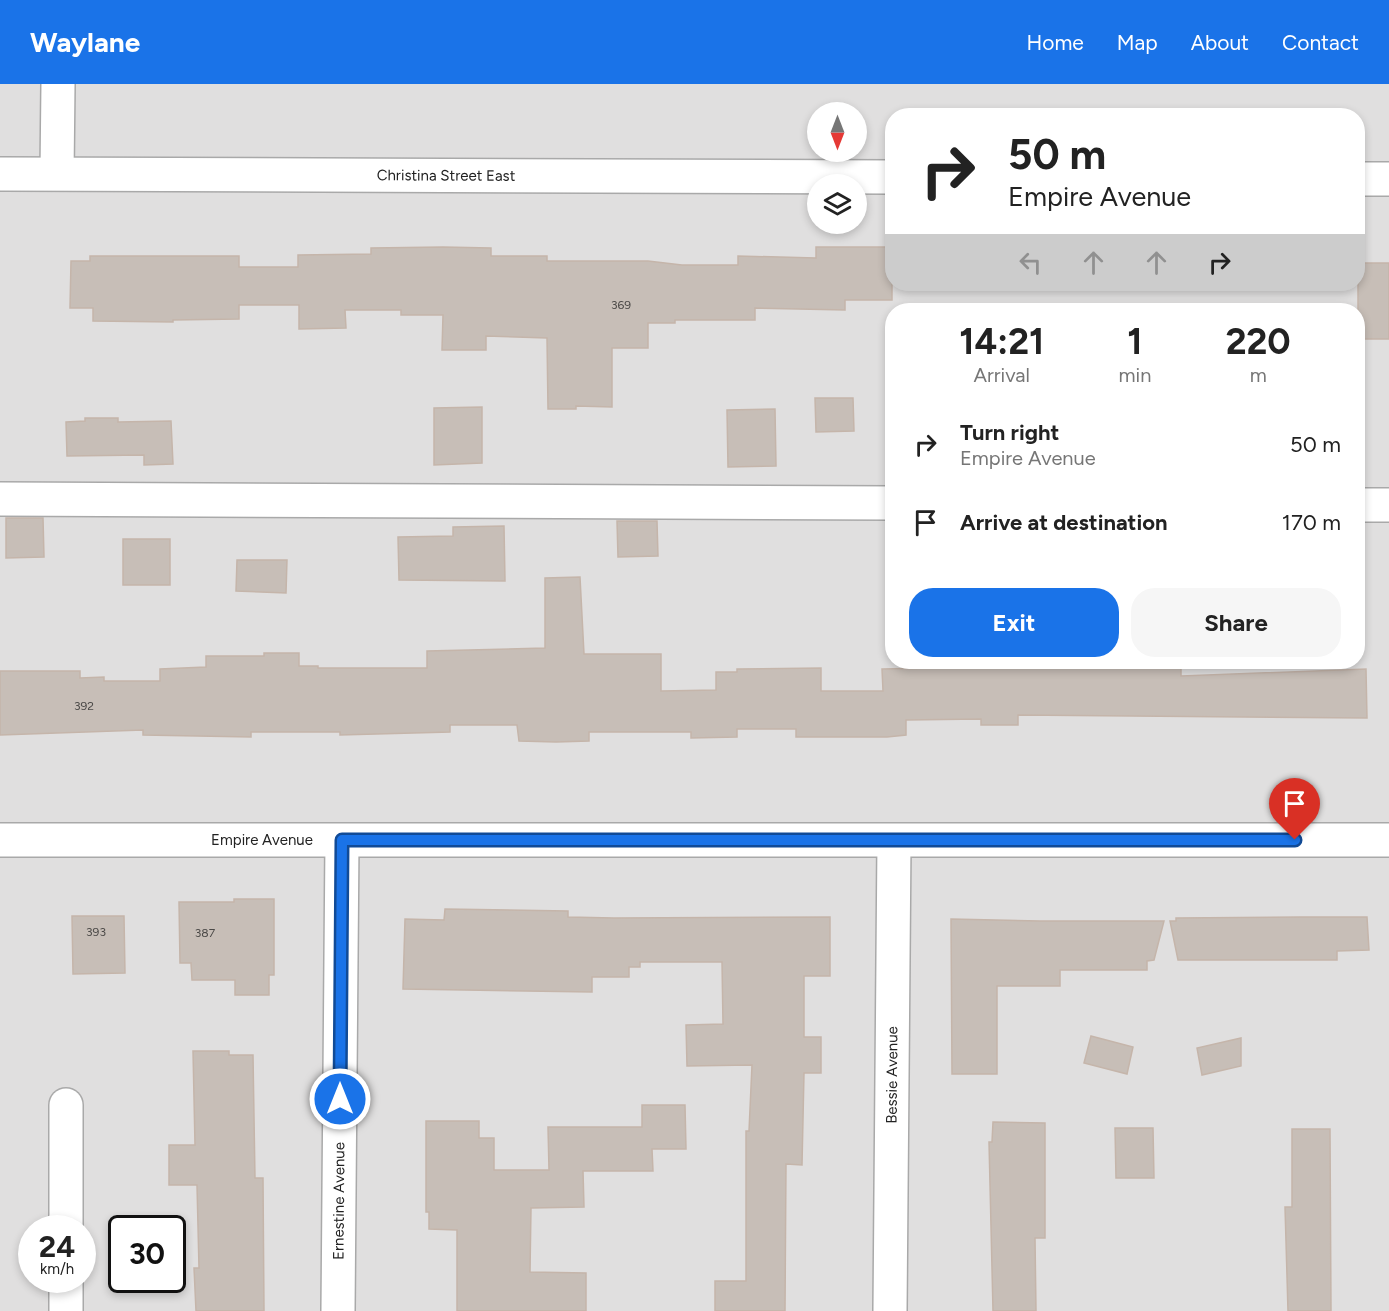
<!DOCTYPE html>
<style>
:root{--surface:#fff;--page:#f6f6f6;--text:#222;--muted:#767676;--accent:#1a73e8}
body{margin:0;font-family:Figtree,sans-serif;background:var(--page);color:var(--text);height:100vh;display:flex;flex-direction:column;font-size:22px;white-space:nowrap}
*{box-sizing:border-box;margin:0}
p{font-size:20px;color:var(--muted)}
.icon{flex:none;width:33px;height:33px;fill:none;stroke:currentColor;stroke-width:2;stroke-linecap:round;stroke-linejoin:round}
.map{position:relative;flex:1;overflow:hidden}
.panel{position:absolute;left:885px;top:219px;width:480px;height:366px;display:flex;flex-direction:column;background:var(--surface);border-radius:24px;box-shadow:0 3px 9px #0003}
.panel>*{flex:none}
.hud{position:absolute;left:885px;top:24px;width:480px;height:183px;border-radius:24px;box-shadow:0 3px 9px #0003;background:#fff;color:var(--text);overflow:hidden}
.needle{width:39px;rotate:180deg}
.buttons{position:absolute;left:807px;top:18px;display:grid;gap:12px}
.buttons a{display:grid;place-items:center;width:60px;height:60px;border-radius:50%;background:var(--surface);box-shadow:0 3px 9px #0003;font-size:30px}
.speed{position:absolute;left:18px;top:1131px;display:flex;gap:12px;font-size:30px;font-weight:700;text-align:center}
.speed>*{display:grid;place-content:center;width:78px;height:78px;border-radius:50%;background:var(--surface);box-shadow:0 3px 9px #0003;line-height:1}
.speed small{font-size:15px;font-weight:400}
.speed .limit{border:3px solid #111;border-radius:9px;background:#fff;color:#111}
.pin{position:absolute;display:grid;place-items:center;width:51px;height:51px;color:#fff;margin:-62px -26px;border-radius:50% 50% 50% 0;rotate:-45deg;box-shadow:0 0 6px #0007}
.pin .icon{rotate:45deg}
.me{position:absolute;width:66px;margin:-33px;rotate:0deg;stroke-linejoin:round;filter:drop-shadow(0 0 4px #0008)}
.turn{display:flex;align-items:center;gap:21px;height:126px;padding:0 24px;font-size:27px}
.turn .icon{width:78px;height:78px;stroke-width:2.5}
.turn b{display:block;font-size:42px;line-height:51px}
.lanes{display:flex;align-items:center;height:57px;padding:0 24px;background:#0003;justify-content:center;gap:30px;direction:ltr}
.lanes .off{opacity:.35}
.eta{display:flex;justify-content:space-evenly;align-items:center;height:102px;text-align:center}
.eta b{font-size:36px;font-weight:700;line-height:42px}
.action{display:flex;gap:12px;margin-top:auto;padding:12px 24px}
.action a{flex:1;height:69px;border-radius:24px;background:var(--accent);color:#fff;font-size:24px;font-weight:700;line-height:69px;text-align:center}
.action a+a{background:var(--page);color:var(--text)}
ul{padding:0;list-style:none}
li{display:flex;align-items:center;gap:18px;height:78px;padding:0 24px}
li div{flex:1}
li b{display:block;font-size:22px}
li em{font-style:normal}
header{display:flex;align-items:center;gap:36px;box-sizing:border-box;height:84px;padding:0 30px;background:var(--accent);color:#fff}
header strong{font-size:28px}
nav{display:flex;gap:33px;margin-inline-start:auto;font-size:21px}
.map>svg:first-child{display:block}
.residential{fill:#e0dfdf;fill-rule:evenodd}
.building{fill:#c7beb7;stroke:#c5b5aa;stroke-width:1.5}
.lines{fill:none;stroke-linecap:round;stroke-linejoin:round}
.minor-casing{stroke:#a9a9a9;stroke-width:36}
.minor{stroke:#fff;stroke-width:33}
.route-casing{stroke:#114b97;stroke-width:15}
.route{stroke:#1a73e8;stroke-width:10}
.labels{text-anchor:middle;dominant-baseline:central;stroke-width:4.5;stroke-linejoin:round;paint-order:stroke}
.number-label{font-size:12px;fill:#4b4947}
.street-label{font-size:15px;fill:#222;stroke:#fff}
</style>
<header>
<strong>Waylane</strong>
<nav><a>Home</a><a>Map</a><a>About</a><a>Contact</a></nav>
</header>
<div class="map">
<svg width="1389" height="1227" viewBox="0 0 1389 1227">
<rect width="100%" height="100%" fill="#f2efe8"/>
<!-- residential -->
<path class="residential" d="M0 0H1389V1227H0ZM818 28H856V68H818ZM892 32H1358V200H892ZM818 100H856V140H818ZM892 226H1358V578H892ZM32 1144H82V1196H32ZM122 1144H172V1196H122Z"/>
<!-- building -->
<path class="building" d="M443 163 491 164V172H547V177H648L682 181H738V172L816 174V163H892V216H845V226L755 224V236H675V239H648V264H612V323L576 322V325H548L547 254 486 252V266H442L443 231H401V226H345L346 244 299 245V221H239V235L173 236V238L93 237V224H70L71 177H90V172H239V183H298V171L371 170V164Z
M1358 179H1389V255H1358Z
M815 314H853L854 347 816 348Z
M482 323V379L434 381V324Z
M775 325 776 382 728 383 727 326Z
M85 334H118V338L171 337 173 380 144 381V371L67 372 66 338 85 337Z
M6 434H43L44 473 6 474Z
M617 437H657L658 472 618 473Z
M504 442 505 497 399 496 398 453 453 452V443Z
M123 455H170V501H123Z
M237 476H287L286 509 236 507Z
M580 493 584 570H661V607L716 606V588H737V585L821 584V607H883L882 585 1032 582V578H1162V582H1181V592L1366 585 1367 634 1018 631V641H981V635L906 636V651L887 653H796V645H737V653L691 654V648H589V657L556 658 519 657 517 641H450V648L340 651V648H251V653L143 651V646L0 651V587H80V594L104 593V597H160V585L206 583V572H264V569H299V582H318V584H427V567L545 564V494Z
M234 815H274V891H269V911H235V896H192L191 879H180L179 818H234Z
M445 825 568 827V833L614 834 830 833V892H804V953H821V989H804L802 1081 786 1080 785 1227H715V1197H746V1047H749L752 981 687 982 686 941 723 940 722 878H640V883H629V893H592V908L403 905 405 835 444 836Z
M72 832H124L125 889 73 890Z
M1300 833H1367L1369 866 1337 867V876H1178L1170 837H1176V834Z
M951 835 1040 837H1164L1154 876 1147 877V886H1060V902H997V990H952Z
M1091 952 1133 963 1127 990 1084 979Z
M1241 954V982L1202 991 1197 964Z
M193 967H229V971H253L255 1094H263L264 1227H196L194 1184H199L197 1101H169V1061H195Z
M642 1021H685L686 1065H652L653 1087H583L584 1123 531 1124 530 1188 586 1189V1227H457V1146L429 1145V1128H426V1037H479V1054H494V1086H549L548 1043H642Z
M993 1038 1045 1039V1154H1035L1036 1227H993L989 1058H992Z
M1115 1044H1153L1154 1094H1116Z
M1292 1045H1330L1331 1227H1288L1285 1123H1292Z"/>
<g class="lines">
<defs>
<g id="minor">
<path d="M57 89 58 0"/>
<path id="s1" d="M0 90 892 93"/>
<path d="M1358 95H1389"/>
<path d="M0 415 892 419"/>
<path d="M1358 421H1389"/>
<path id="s2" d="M0 756H1389"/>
<path d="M66 1144V1021"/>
<path d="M66 1227V1196"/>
<path id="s3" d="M338 1227 342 757"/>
<path id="s4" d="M890 1227 894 757"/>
</g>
</defs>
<!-- minor casing -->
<use href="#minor" class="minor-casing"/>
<!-- minor -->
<use href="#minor" class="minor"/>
</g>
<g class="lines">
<defs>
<path id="route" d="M340 1015 342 756H1295"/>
</defs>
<!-- route casing -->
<use href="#route" class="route-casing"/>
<!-- route -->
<use href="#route" class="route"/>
</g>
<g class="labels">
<!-- number labels -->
<g class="number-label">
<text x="621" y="221">369</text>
<text x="84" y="622">392</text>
<text x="96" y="848">393</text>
<text x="205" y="849">387</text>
</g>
<!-- street labels -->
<g class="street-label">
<text stroke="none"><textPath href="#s1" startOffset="446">Christina Street East</textPath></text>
<text stroke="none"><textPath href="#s2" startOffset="262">Empire Avenue</textPath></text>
<text stroke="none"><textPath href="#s4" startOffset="236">Bessie Avenue</textPath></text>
<text stroke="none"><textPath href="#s3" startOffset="110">Ernestine Avenue</textPath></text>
</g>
</g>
</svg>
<div class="buttons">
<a><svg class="needle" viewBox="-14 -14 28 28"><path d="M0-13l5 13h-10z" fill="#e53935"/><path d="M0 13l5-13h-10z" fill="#767676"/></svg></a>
<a><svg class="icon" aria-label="layers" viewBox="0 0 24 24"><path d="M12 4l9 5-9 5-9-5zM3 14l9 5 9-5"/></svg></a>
</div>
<div class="speed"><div>24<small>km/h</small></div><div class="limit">30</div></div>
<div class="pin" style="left:1295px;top:756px;background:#d93025"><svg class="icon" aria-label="arrive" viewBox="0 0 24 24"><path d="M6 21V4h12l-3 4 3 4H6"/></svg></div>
<svg class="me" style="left:340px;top:1015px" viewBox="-20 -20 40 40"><circle r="17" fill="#1a73e8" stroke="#fff" stroke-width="3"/><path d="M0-11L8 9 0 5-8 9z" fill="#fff"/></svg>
<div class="hud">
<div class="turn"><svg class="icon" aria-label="right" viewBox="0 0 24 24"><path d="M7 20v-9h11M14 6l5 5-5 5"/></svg><div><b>50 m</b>Empire Avenue</div></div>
<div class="lanes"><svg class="icon off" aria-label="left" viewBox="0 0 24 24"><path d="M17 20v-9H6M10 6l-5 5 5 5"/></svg><svg class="icon off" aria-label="ahead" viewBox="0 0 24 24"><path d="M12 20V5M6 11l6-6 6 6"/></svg><svg class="icon off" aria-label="ahead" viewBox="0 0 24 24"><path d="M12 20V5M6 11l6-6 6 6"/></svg><svg class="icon" aria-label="right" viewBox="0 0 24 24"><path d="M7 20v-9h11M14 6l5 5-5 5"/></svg></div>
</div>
<section class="panel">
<div class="eta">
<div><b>14:21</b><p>Arrival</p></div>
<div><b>1</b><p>min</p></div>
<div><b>220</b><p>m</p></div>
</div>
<ul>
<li><svg class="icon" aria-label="right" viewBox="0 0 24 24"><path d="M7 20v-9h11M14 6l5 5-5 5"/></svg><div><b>Turn right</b><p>Empire Avenue</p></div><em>50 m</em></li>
<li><svg class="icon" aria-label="arrive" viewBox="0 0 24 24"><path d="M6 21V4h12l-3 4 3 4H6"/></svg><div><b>Arrive at destination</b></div><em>170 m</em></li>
</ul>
<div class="action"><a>Exit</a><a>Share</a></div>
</section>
</div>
